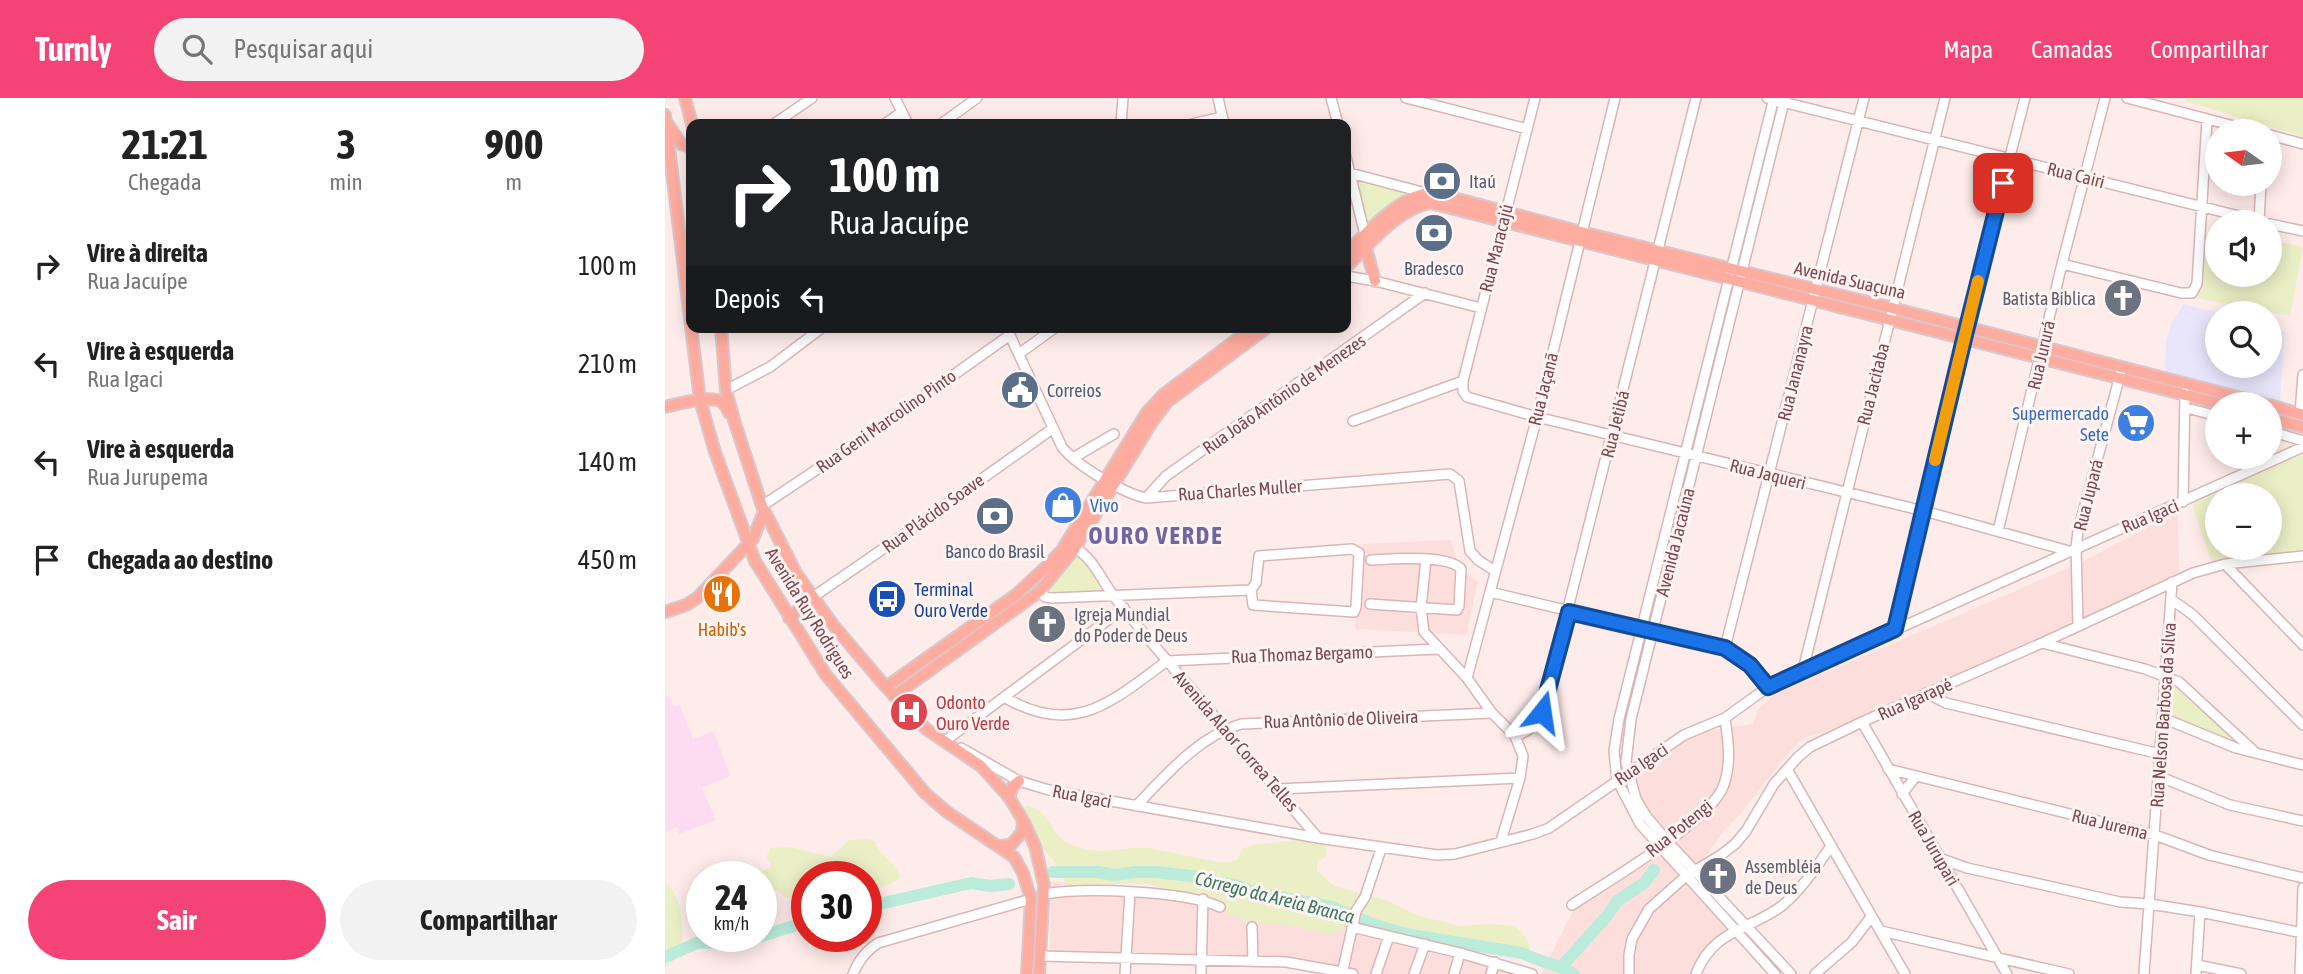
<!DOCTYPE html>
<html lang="pt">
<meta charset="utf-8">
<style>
:root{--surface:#fff;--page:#f2f2f2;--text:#222;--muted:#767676;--accent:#f34475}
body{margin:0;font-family:"Asap Condensed",sans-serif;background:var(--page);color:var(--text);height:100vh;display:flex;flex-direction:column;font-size:26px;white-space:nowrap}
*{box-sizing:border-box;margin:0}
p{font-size:23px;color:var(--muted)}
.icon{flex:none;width:38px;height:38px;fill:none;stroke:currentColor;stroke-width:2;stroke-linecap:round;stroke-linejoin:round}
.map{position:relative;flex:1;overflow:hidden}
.panel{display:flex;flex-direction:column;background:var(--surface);width:665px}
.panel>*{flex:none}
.hud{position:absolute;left:21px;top:21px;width:665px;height:214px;border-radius:14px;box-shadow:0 4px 18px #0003;background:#202124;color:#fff;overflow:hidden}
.needle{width:46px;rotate:284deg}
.controls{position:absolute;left:1540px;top:21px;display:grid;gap:14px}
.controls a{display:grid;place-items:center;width:77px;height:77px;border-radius:50%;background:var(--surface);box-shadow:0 4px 18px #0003;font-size:35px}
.speed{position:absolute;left:21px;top:763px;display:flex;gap:14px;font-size:35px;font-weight:700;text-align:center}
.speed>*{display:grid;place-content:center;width:91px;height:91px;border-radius:50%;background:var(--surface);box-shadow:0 4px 18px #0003;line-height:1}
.speed small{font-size:18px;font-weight:400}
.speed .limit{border:10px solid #d22;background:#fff;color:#111}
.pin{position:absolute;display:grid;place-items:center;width:60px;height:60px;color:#fff;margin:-30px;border-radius:14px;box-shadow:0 4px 10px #0006}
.me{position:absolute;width:77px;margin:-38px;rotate:15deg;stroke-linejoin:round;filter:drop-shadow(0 0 5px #0008)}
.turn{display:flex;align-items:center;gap:24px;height:147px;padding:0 28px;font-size:32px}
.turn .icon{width:91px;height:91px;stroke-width:2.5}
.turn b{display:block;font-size:49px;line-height:60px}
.then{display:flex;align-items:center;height:66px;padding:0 28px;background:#0003;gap:14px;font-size:26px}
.eta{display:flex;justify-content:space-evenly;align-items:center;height:119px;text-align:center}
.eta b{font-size:42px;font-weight:700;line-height:49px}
.primary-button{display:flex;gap:14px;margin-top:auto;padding:14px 28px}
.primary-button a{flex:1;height:80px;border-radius:42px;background:var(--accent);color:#fff;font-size:28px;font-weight:700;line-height:80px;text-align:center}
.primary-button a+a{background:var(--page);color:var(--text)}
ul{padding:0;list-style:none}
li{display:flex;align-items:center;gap:21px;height:98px;padding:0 28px}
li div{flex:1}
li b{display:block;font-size:26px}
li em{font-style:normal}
header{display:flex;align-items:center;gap:42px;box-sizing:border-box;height:98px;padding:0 35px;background:var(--accent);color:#fff}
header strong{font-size:33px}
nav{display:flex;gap:38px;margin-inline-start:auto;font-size:24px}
.search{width:490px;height:63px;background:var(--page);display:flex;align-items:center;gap:18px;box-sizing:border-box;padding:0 24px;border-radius:38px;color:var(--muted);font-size:26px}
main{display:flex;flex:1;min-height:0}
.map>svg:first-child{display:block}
.residential{fill:#fcdfdd}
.education{fill:#e9e6fb}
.medical{fill:#fddcf1}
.green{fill:#ebefc6;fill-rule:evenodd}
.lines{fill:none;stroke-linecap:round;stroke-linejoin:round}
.river{stroke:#bbebda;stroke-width:12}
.minor-casing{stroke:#dab5b7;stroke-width:12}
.major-casing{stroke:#d8c8cb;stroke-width:14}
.minor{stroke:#fff;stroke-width:9}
.major{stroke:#ffaca0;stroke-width:10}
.route-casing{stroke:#114b97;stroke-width:18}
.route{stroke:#1a73e8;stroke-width:12}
.slow{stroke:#f59e0b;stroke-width:12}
.labels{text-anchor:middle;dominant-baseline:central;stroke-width:6;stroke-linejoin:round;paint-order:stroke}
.street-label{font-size:18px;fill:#7d4951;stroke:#fff4f2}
.service-label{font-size:18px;fill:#4e5e75;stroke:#fff4f2;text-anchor:start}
.worship-label{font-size:18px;fill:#5b616d;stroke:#fff4f2;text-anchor:start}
.shop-label{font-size:18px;fill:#366cbe;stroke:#fff4f2;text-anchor:end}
.transit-label{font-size:18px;fill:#164399;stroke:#fff4f2;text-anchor:start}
.food-label{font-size:18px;fill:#c56008;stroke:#fff4f2}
.health-label{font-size:18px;fill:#be3a42;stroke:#fff4f2;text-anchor:start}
.water-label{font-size:19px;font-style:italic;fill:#387c65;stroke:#fff4f2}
.district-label{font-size:24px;font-weight:bold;letter-spacing:2px;fill:#6f65a0;stroke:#fff4f2}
</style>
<header>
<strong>Turnly</strong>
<div class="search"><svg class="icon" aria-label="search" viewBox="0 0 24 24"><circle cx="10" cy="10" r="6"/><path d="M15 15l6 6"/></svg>Pesquisar aqui</div>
<nav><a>Mapa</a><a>Camadas</a><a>Compartilhar</a></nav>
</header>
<main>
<section class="panel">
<div class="eta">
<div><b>21:21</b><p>Chegada</p></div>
<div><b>3</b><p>min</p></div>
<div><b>900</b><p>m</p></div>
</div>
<ul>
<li><svg class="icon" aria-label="right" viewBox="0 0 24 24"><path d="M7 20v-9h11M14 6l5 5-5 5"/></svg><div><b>Vire à direita</b><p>Rua Jacuípe</p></div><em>100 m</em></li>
<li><svg class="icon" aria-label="left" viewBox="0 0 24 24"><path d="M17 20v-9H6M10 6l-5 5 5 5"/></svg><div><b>Vire à esquerda</b><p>Rua Igaci</p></div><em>210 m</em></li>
<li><svg class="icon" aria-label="left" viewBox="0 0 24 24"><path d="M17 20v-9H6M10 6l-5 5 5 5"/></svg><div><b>Vire à esquerda</b><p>Rua Jurupema</p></div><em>140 m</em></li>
<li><svg class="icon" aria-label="arrive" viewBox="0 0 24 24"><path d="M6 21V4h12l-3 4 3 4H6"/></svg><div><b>Chegada ao destino</b></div><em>450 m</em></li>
</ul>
<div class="primary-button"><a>Sair</a><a>Compartilhar</a></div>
</section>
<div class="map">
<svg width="1638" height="876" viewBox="0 0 1638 876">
<rect width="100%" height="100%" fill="#feecea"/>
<!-- residential -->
<path class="residential" d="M1513 413 1514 474 1411 525 1209 617 1138 640 1119 660 1074 718 1063 728 1030 772 1070 825 1069 832 1045 852 1031 876H876L909 810 994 743 967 706 958 681 1018 636 1088 626 1094 611 1108 597 1417 464Z
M786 442 793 465 799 474 813 484 801 537 690 531 697 446Z
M386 784 593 794 671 815 791 859 855 876H696L680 872 385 855Z"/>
<!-- education -->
<path class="education" d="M1519 206 1552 215V268H1605V230L1620 234 1615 303 1500 275 1501 242 1507 224Z"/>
<!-- medical -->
<path class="medical" d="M4 598 9 608 15 607 28 641 49 633 65 678 37 690 51 722 14 736 12 729 0 734V599Z"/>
<!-- green -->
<path class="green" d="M1520 0H1638V39L1520 3Z
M692 80 749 93 701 131Z
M1544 131 1552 133V177H1605V142L1638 149 1625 218 1531 200Z
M1638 357V453L1547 465 1527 407 1607 368ZM1552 397H1605V450H1552Z
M410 454 427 468 440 494 392 499 384 490Z
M1506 586 1573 645 1502 618Z
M360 707C388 712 382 737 407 747 439 760 458 746 488 751 513 755 538 762 563 765L573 761 577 751 588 747 658 739 662 748 661 759 652 763V773L669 788 721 802 752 817 794 828 827 826 849 828C859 836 866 843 864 857L789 847 699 827 665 836 621 827 586 824 565 817 557 810 537 800 482 786H435L413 789 402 787C397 777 392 766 384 757 372 743 358 727 360 707Z
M203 741 210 744C215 759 230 762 235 779 228 788 212 790 201 789V779H142V801L120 799 112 792 103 793 96 790V779H86L107 768 101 760 105 750 126 749 166 759 184 742Z
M0 784C20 801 18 832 16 857L0 869Z"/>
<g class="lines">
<!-- river -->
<path class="river" d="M388 774H433L449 777 471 774H491L542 780 553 785 571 787 588 794 667 809 710 827 745 837 857 855C874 864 893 866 909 876
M201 809 306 785 325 788 344 786
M96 838 142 824
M0 859 32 845 71 844 96 838
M896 869 942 818 952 803 979 785 989 772"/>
<defs>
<path id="minor" d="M230 0 243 26
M553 0 559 26
M666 0 673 26
M741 0 862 31
M870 0 798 283V293L802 299 872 319 1259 413 1404 453
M1102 0 1598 124
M1109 0 954 621 949 653 952 682 975 726 1110 876
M1120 0 966 621 961 664 971 701 981 718 1002 743 1126 876
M1462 0 1588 33
M109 26 147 0
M220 26 237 14
M276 26 312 0
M456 26 458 0
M527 26 557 19
M1605 37 1638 46
M681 59 700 137
M685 75 761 95
M1594 123 1596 86
M1605 126 1638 133
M1397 166 1516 195H1527L1532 186 1542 22
M681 178 710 183 816 210
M341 229 397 349C412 368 458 395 481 400L785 376 794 383 805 453 813 462 830 473
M355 255 391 229
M61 292 105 269 158 229
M1522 310 1552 318
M1635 316 1638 277
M688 323 798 283
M1605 333 1638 343
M408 360 449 336
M481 400 501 378 760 195
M1518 404 1520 295
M97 408 211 332 345 237
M1333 433 1397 166 1440 0
M410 450C429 461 435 480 448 497 457 509 467 520 476 532L653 740
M687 451 694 455 691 509 689 514 588 507 586 492 591 485 594 458Z
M761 461 756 510 759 534 802 580 827 615 850 638 858 658 855 680 836 743
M1560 466 1638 547
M375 493 380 499 387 500 586 492
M825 494 1060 550 1085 567 1103 589
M148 499 231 442 387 331
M1506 501 1528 517 1638 627
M705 506 792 512 794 508 796 471C784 456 725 461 706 462
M1413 528 1411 449 1413 433 1457 270
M1230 531 1301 230 1360 0
M1377 545 1480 571 1514 584 1591 655
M1060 550 1199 0
M502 563 773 551
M1138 572 1280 0
M802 580 872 319 950 0
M1261 595 1281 605 1495 656
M339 599C409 640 446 604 502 563
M1498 620 1571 650 1638 667
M1197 624 1342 876
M850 638C864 633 871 628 877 614L1031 0
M280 643 459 510
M296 650 354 683 384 692 653 740 772 757 790 756 868 736 884 730 1019 637 1060 620 1103 589 1638 349
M1122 671 1240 876
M1223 671 1490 737 1544 757 1638 780
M1493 678 1565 707 1638 723
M613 691 855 680
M1237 696 1251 678
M471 708C501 677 534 638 576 626L827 615
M1277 761 1302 770 1455 804 1485 806 1535 814 1638 835
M380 796C419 789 520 793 555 809
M907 807C943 783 1043 725 1058 689 1067 667 1063 642 1060 620
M587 829 588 862
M687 829 795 855 867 876
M1216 833 1404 876
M375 858 621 864 688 876
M1532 867 1576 876
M188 876C194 862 200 854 213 845L366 801
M460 876 465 794
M536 876 538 801
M677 876 691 813 700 799 716 751
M711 876 724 838
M749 876 760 846
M789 876 795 855
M826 876 830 864
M964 876V857L967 841 984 811 1021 778 1056 757 1070 746 1081 733 1109 686 1133 659 1145 649 1197 624 1377 545 1528 475 1560 466 1638 458
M1031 876C1048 831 1086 832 1118 807 1137 791 1152 768 1166 748
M1150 876 1187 844 1206 819
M1479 876 1507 484
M1531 876 1535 814
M1635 876 1638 790"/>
<path id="major" d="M20 0 27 26
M0 17 35 302 50 354 90 463 161 577 260 695 282 714 349 759 358 775 366 801 362 876
M3 26 16 46 26 49
M701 150 710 183
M681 155C703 134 738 93 770 95L916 134 1227 210 1600 306
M681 169C704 147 734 109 766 105L1556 306
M56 229 61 292 69 322 97 408 131 475 169 528 221 589 261 631 316 668 344 699 359 724 370 748 379 787 374 876
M1605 307 1638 317
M0 309C13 306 47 296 58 305 60 307 63 312 64 315
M1605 320 1638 329
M0 514 21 507 32 500 88 441 99 413
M124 520 148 499
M221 589 352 496 383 467 397 452 482 314 499 296 588 229
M229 598 375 493 410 450 487 324 502 304 603 229
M344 699 348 688 354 683
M334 748 346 747 357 734 358 722"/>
</defs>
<!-- minor casing -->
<use href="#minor" class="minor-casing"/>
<!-- major casing -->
<use href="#major" class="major-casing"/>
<!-- minor -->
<use href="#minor" class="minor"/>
<!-- major -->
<use href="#major" class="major"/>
</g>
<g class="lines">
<defs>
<path id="route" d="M877 614 904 514 1060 550 1085 567 1103 589 1230 531 1299 241 1338 85"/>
</defs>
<!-- route casing -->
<use href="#route" class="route-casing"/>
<!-- route -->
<use href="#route" class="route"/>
<!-- slow -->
<path class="slow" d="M1270 362 1313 183"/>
</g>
<!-- icons -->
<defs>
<symbol id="bank-disc" viewBox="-11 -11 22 22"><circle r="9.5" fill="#5c6f8a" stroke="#fff4f2"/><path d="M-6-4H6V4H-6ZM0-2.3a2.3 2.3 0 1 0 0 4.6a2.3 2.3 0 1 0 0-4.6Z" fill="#fff"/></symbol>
<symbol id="church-disc" viewBox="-11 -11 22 22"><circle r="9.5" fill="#6b7280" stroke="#fff4f2"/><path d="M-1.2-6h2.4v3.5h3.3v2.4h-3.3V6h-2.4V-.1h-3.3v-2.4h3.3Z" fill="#fff"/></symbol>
<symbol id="civic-disc" viewBox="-11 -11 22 22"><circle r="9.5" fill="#5c6f8a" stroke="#fff4f2"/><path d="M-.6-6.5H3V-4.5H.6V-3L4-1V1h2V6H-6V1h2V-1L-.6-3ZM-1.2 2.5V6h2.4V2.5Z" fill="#fff"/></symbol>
<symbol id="supermarket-disc" viewBox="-11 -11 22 22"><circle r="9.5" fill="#3f7fe0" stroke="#fff4f2"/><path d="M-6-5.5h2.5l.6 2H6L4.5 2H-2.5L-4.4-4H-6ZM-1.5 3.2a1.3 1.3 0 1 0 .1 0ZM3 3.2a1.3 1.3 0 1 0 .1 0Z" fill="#fff"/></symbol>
<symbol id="shop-disc" viewBox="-11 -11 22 22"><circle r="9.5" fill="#3f7fe0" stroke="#fff4f2"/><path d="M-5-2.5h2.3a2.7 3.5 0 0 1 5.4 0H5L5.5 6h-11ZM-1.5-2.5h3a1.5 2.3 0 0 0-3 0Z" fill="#fff"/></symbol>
<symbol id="restaurant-disc" viewBox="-11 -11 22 22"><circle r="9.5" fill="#e8710a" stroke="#fff4f2"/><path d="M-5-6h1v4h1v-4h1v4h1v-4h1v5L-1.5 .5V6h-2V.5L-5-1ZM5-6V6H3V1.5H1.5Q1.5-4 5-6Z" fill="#fff"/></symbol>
<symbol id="bus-disc" viewBox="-11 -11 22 22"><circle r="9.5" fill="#1a4fb4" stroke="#fff4f2"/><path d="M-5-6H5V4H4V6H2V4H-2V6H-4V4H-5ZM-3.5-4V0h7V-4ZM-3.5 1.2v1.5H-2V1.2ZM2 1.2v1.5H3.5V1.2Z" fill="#fff"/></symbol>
<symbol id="hospital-disc" viewBox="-11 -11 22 22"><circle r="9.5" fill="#e0444e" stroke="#fff4f2"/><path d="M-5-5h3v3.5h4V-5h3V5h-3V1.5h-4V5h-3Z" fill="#fff"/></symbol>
</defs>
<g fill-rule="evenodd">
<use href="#bank-disc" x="755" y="61" width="44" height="44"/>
<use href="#bank-disc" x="747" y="113" width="44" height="44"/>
<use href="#church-disc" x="1436" y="178" width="44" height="44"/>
<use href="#civic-disc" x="333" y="270" width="44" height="44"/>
<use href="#supermarket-disc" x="1449" y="303" width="44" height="44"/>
<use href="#shop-disc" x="376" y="385" width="44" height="44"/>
<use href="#bank-disc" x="308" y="396" width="44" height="44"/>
<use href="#restaurant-disc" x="35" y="474" width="44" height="44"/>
<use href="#bus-disc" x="200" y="479" width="44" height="44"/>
<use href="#church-disc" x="360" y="504" width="44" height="44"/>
<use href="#hospital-disc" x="222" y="592" width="44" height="44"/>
<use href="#church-disc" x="1031" y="756" width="44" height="44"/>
</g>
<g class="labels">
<!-- street labels -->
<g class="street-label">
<text transform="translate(1411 77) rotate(14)">Rua Cairi</text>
<text transform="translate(831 150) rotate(-76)">Rua Maracajú</text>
<text transform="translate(1185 182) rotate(13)">Avenida Suaçuna</text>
<text transform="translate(1376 257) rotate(-77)">Rua Jururá</text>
<text transform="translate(1130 275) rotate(-76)">Rua Jananayra</text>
<text transform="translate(1208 286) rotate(-76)">Rua Jacitaba</text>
<text transform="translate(878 291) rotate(-76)">Rua Jaçanã</text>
<text transform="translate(619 296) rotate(-35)">Rua João Antônio de Menezes</text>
<text transform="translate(221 323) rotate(-35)">Rua Geni Marcolino Pinto</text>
<text transform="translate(950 326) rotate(-76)">Rua Jetibá</text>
<text transform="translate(1103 376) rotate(14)">Rua Jaqueri</text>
<text transform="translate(575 392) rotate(-4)">Rua Charles Muller</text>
<text transform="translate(1423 397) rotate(-76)">Rua Jupará</text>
<text transform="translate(268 415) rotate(-36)">Rua Plácido Soave</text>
<text transform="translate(1485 418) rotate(-23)">Rua Igaci</text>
<text transform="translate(1010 444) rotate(-76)">Avenida Jacaúna</text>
<text transform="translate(145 515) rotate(58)">Avenida Ruy Rodrigues</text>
<text transform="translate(637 556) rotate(-2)">Rua Thomaz Bergamo</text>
<text transform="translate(1250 601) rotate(-24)">Rua Igarapé</text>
<text transform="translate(1498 617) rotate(-86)">Rua Nelson Barbosa da Silva</text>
<text transform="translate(676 621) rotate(-2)">Rua Antônio de Oliveira</text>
<text transform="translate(571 643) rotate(49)">Avenida Alaor Correa Telles</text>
<text transform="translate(976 666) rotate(-34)">Rua Igaci</text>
<text transform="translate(417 698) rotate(11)">Rua Igaci</text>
<text transform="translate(1445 726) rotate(14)">Rua Jurema</text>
<text transform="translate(1014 730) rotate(-39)">Rua Potengi</text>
<text transform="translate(1269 750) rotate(60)">Rua Jurupari</text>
</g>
<!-- service labels -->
<g class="service-label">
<text x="804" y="83">Itaú</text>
<text x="769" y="170" text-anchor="middle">Bradesco</text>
<text x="382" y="292">Correios</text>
<text x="330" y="453" text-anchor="middle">Banco do Brasil</text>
</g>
<!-- worship labels -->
<g class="worship-label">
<text x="1431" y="200" text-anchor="end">Batista Bíblica</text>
<text x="409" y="516">Igreja Mundial<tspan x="409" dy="21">do Poder de Deus</tspan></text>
<text x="1080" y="768">Assembléia<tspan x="1080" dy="21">de Deus</tspan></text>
</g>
<!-- shop labels -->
<g class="shop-label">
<text x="1444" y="315">Supermercado<tspan x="1444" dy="21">Sete</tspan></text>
<text x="425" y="407" text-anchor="start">Vivo</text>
</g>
<!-- transit labels -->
<g class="transit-label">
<text x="249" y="491">Terminal<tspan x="249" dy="21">Ouro Verde</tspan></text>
</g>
<!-- food labels -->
<g class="food-label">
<text x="57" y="531">Habib's</text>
</g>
<!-- health labels -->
<g class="health-label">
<text x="271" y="604">Odonto<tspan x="271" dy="21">Ouro Verde</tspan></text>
</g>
<!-- water labels -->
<g class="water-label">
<text transform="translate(610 799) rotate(14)">Córrego da Areia Branca</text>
</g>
<!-- district labels -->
<g class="district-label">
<text x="491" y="437">OURO VERDE</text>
</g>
</g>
</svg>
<div class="controls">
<a><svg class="needle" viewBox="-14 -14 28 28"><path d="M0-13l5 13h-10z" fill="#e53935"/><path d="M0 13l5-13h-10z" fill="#767676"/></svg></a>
<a><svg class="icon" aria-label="sound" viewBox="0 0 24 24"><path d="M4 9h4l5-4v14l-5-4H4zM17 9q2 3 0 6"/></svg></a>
<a><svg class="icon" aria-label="search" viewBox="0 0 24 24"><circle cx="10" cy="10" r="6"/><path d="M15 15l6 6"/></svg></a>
<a>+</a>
<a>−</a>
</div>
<div class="speed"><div>24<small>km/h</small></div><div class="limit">30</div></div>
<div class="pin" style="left:1338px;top:85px;background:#d93025"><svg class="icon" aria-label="arrive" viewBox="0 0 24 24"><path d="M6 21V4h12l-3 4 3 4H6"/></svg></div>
<svg class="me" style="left:877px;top:614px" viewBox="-20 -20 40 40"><path d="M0-17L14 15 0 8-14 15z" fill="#1a73e8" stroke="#fff" stroke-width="4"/></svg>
<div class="hud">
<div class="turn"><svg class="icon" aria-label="right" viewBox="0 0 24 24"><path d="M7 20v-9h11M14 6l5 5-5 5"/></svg><div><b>100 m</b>Rua Jacuípe</div></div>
<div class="then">Depois<svg class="icon" aria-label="left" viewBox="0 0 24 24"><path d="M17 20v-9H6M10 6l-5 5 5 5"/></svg></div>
</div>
</div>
</main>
